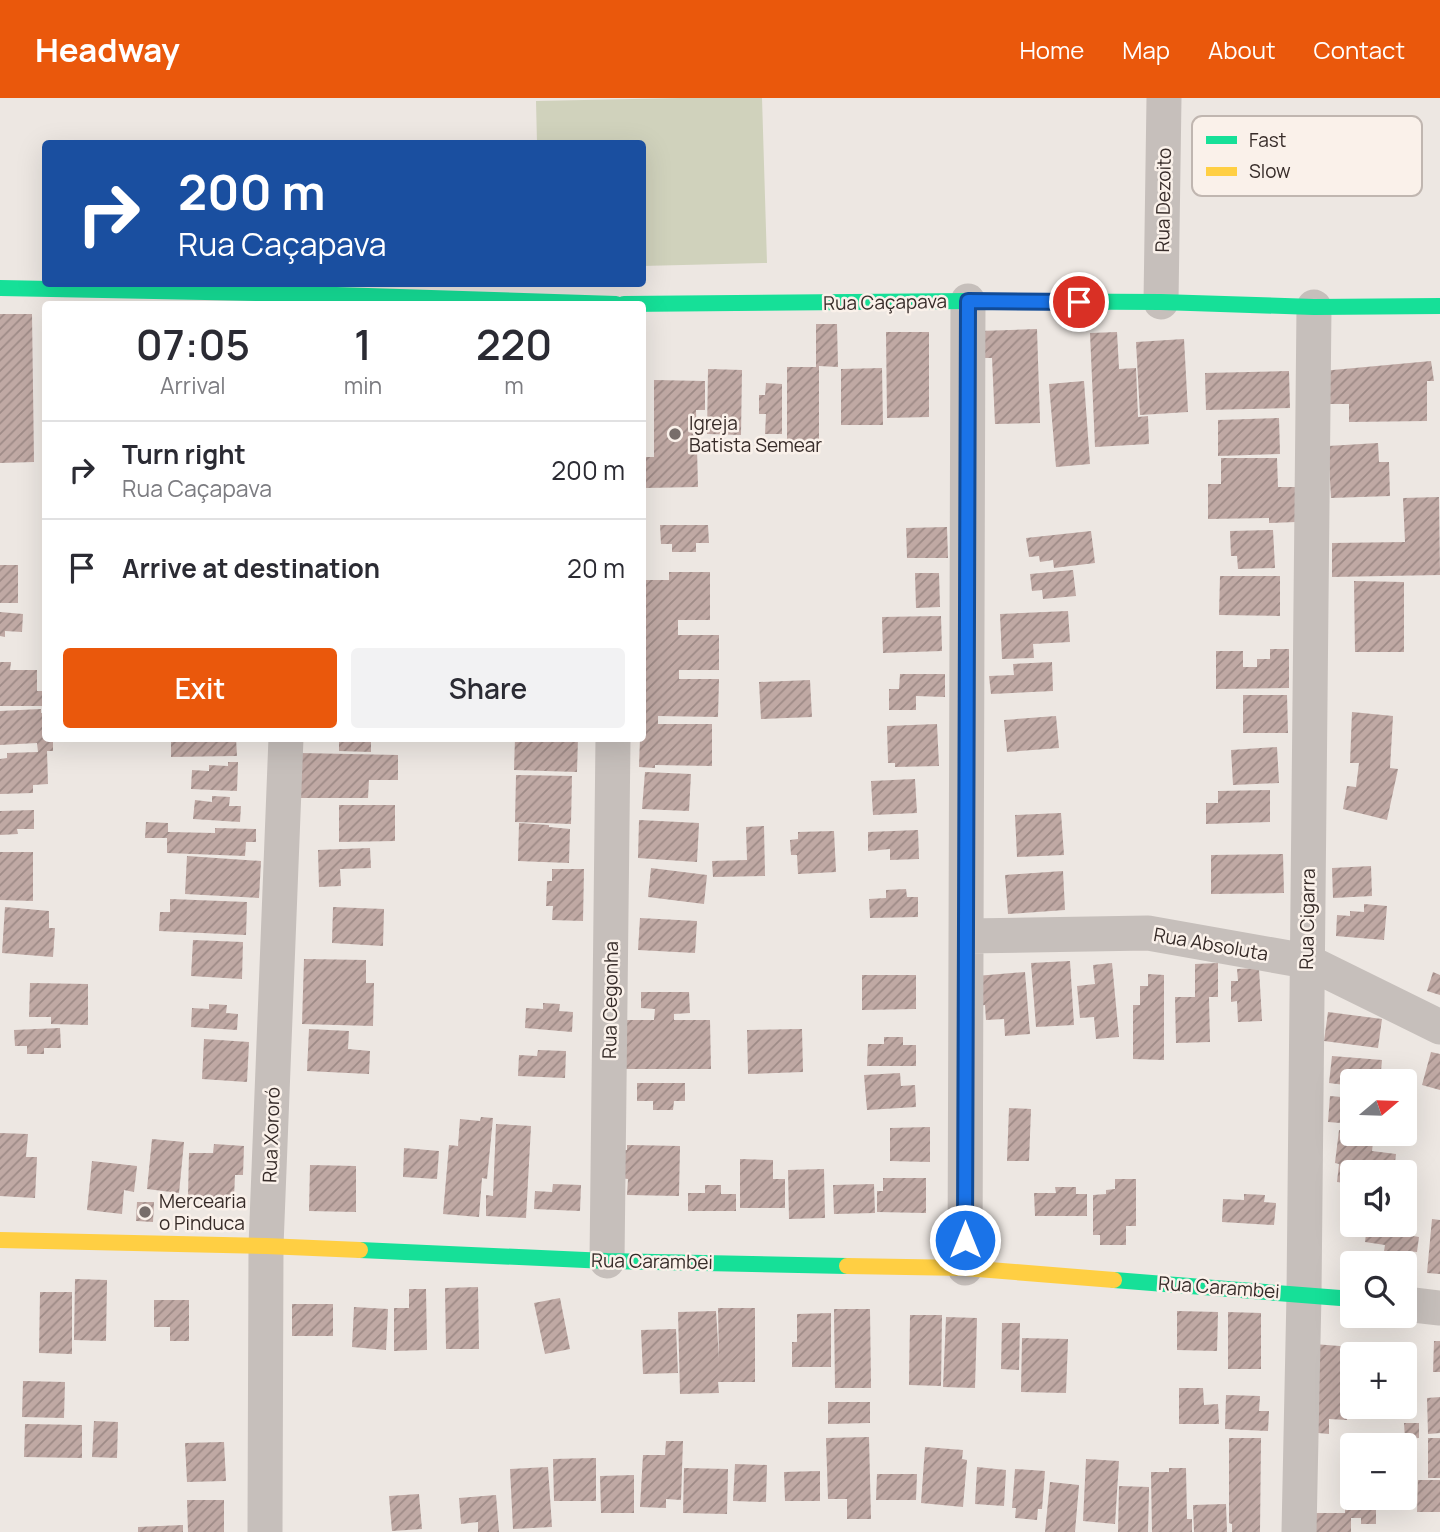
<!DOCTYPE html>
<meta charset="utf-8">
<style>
:root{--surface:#fff;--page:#f2f2f3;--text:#2b2b33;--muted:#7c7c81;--line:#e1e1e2;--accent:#ea580c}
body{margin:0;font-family:Manrope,sans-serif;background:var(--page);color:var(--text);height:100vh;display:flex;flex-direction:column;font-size:26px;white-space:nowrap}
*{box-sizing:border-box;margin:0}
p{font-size:23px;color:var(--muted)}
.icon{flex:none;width:38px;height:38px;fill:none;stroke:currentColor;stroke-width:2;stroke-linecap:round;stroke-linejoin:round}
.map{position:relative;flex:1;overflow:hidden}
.side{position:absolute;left:42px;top:203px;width:604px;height:441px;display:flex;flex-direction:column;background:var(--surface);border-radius:7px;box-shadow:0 7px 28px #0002}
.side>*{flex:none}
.top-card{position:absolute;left:42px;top:42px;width:604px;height:147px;border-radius:7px;box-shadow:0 7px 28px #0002;background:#1a4fa0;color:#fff;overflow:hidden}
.needle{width:46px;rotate:71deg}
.controls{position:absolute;left:1340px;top:971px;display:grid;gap:14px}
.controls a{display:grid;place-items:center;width:77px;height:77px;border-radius:7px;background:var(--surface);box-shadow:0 7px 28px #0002;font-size:35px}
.pin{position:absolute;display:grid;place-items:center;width:60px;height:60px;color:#fff;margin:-30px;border:4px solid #fff;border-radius:50%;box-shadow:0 2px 7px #0007}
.me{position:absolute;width:77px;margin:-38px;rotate:0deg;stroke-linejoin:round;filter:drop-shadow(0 0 5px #0008)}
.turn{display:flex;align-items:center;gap:24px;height:147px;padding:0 21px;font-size:32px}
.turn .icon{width:91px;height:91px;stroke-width:2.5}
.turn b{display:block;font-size:49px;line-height:60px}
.eta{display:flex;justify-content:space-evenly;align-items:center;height:119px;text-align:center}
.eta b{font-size:42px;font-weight:600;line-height:49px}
.action{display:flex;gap:14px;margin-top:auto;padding:14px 21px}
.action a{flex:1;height:80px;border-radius:7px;background:var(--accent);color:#fff;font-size:28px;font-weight:600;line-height:80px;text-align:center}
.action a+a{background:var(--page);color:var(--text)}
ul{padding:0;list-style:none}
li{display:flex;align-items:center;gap:21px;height:98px;padding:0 21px;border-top:2px solid var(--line)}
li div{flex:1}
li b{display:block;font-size:26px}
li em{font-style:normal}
header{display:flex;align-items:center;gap:42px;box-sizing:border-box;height:98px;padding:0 35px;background:var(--accent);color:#fff}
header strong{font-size:33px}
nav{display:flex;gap:38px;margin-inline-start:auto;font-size:24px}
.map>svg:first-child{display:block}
.pitch{fill:#d0d2bc}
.building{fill:url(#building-hatch)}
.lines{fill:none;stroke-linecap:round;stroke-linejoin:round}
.street{stroke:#c6bfbb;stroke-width:35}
.fast{stroke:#16e098;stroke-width:16}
.slow{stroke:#ffcf43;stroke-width:16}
.route-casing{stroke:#114b97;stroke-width:18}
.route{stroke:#1a73e8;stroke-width:12}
.poi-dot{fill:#776d6a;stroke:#faf1ea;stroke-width:2.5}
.labels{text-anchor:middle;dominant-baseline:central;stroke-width:5;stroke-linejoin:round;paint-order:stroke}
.street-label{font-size:19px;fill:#372c29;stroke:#faf1ea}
.poi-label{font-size:19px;fill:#372c29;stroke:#faf1ea;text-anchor:start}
.key{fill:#faf1ea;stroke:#c0b6b0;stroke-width:2}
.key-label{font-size:19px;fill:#372c29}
</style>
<header>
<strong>Headway</strong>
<nav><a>Home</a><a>Map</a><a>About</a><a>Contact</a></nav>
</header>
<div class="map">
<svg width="1440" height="1434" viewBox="0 0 1440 1434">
<defs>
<pattern id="building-hatch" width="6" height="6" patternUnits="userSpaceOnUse" patternTransform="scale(1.75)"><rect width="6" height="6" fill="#c0a9a4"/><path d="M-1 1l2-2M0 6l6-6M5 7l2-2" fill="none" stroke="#9d8a86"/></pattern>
</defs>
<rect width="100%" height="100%" fill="#ede7e2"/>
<!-- pitch -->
<path class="pitch" d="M680 0H762L767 165 642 168V46L537 45 536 3Z"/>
<!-- building -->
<path class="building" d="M0 216H32L34 364 0 365Z
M816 226H837L838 269 819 268V344H787V269H816Z
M1037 231 1040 325 995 326 992 260H979L978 233Z
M886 234H929V319L887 320Z
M1117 234 1119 271 1136 270 1138 319 1148 318 1149 346 1095 349 1090 235Z
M1184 241 1188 314 1140 317 1136 244Z
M1431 263 1434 283H1427V323L1349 324V306H1324L1322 273Z
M882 270 883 327H841V271Z
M708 271 742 272 741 337 707 336Z
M1289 273 1290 310 1206 312 1205 275Z
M654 282 705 283V312H696L698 389 645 390 644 359H654Z
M1084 283 1090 366 1056 369 1049 286Z
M766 285 782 286V336H765L766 316H759V297H765Z
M1279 320 1280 356 1218 358V322Z
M1378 345 1379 364H1389L1390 398 1331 400 1328 348Z
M1221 360H1277L1278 389H1295L1296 424 1269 425V420L1208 421V386H1221Z
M1439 399 1440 477 1332 479V445L1405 444 1403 400Z
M660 427H708L709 445H696V454H672V446H661Z
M947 429 948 460H907L906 430Z
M1273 432 1275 470 1238 471 1237 458H1231L1230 433Z
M1091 433 1095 465 1054 470 1053 462 1040 464 1039 458 1029 459 1026 440Z
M0 467H18V505H0Z
M1073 472 1076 498 1043 501 1042 492 1032 493 1030 476Z
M669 474H710V522H678V537H719V572H679V581H719L718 619 658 618V626H712V668L655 667V670L639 669 640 640H642V482H669Z
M915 475H939L940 509 916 510Z
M1220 478H1280V518L1219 517Z
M1354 483 1404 484V554H1355Z
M1068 513 1070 544 1033 546 1034 560 1002 561 1000 516Z
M0 514 23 516 22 534 5 533V539L0 538Z
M941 518 942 553 883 555 882 519Z
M1270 551H1289V590L1216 591V553H1243V569H1257V561H1270Z
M0 564H11L10 572H37V593H42V608H0Z
M1052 564 1053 593 991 596 989 578 1014 577 1013 566Z
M900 576H945V599L916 598V612H889V591H899Z
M810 582 812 619 761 621 759 584Z
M1243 597H1287L1288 635H1243Z
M41 611V615H46V640H53V653H47L48 686 33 687V695L0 696V661L7 660V655L38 654 37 645 0 647V613Z
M1352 614 1393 618 1390 670 1398 671 1387 722 1343 711 1347 688 1356 689 1359 665H1350Z
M1056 618 1059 650 1007 654 1004 622Z
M937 626 939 668 895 669V665H888L887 628Z
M171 640H236L237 658 171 659Z
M334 640H371V654L339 653V643H334Z
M515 640H578L577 674 514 672Z
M1277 649 1279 685 1233 687 1231 652Z
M300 655 398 657V682H369L368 700H299Z
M228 664H238L237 693 191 691 192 672 209 673V667L228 668Z
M645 674 691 676 689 713 642 711Z
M516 677 572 678 571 726 515 724Z
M915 681 917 715 873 717 871 683Z
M1270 692V724L1206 726V705H1218V693Z
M212 698 230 699 229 708H241L240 724 193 721 195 702 212 704Z
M339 707H395V743L339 744Z
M34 712V731H17L18 736 0 737V713Z
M1061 715 1064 757 1017 759 1015 717Z
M639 722 699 725 697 764 638 760Z
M146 724 168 725V734L215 735V730L256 731V744H246L245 758 167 755V740H145Z
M519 725 549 727V729L570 731 569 765 518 763Z
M764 728 765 778 713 779 712 763 747 762 746 729Z
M918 732 919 761 890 762V751L868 753V734Z
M834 733 836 774 798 776 797 757H791L790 742 798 741V734Z
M370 750 371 770 340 771 341 788 319 789 318 752Z
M0 754H33V803L0 802Z
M1283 756 1284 795 1211 796V757Z
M187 758 261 763 259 800 185 796Z
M1371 768 1372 798 1333 800 1332 770Z
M651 770 707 777 704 806 648 799Z
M552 771H584L583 823 552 822 553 808H546L547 783H552Z
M1063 773 1065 812 1008 816 1005 777Z
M906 791 907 799H918V819L870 820 869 801 886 800V792Z
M170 801 247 804 246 837 159 833 160 814H170Z
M1364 806 1387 808 1384 842 1336 838 1337 817 1350 818V813L1364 814Z
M5 809 49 813V830H55L53 859 2 855Z
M333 809 384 811 383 848 332 845Z
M640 820 697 823 695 855 638 852Z
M193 842 243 844 242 881 191 878Z
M304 861 366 862V885H374L373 928 302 926Z
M1070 863 1074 927 1036 929 1031 865Z
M1112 865 1119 939 1096 941 1094 919 1080 920 1077 888 1095 886 1093 867Z
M1218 865V899H1209L1210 944 1176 945 1175 899H1195V866Z
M1259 870 1262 923 1238 924 1237 903 1231 904V883H1238L1237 871Z
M1025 874 1030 936 1005 938 1004 921 986 922 985 907 978 908 976 878Z
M1433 874 1440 877V897L1427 893Z
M1148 876 1164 877V962L1133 961V907H1140V888H1148Z
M862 877H916V911L862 912Z
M30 885 88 886V927L51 926V919H29Z
M641 894H689L690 915 674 916V922H710L711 971H621L622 922H654L655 911 641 910Z
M543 905 560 906 559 913 573 914 572 934 525 930 526 910 543 911Z
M209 906 227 907 226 915 238 916 237 932 191 929 192 910 209 911Z
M1328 914 1382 921 1378 950 1324 943Z
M60 930 61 950H44V956H27V948H15L14 932Z
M309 931 349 933 348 951 370 953 369 976 307 973Z
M802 931 803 974 748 976 747 932Z
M884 939H903V947H916V968H867L868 946H884Z
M204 941 249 944 247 984 202 981Z
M538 952 566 953 565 980 518 978 519 957 537 958Z
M1431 954 1440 956V992L1422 987Z
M1332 958 1382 962 1380 984H1353V988L1329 985Z
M900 975 901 988 915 987 916 1009 867 1012 864 977Z
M637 985H685V1003H674L673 1012H653V1003H637Z
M1330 998 1353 1000V1026L1328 1024Z
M1009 1010 1031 1011 1029 1063H1007Z
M481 1019 493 1020 487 1081 482 1080 479 1119 443 1116 449 1047 458 1048 460 1021 480 1023Z
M496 1026 531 1028 526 1120 486 1118V1097L493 1098Z
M930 1029V1064L890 1063V1030Z
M1339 1032 1353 1033V1036H1374L1372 1053 1396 1056 1394 1074H1353V1086L1337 1084 1339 1066 1335 1065Z
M0 1035 28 1036 26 1059H37L35 1100 0 1098Z
M152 1041 184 1044 179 1095 147 1091Z
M214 1046 244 1048 243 1077H235L234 1100 188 1098 189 1055H213Z
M627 1047 680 1048 679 1098 627 1097 628 1081 619 1080V1052H627Z
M404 1050 439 1053 437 1081 403 1079Z
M740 1061 773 1062V1081H785V1110H740Z
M92 1063 137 1068 134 1094 124 1092 122 1116 87 1112Z
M310 1067 356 1068V1114L309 1113Z
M824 1071 825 1120 789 1121 788 1072Z
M883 1080H926V1115L877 1114V1093H883Z
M1115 1081H1136V1128H1126V1147H1100V1137H1093V1097L1106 1096V1092L1115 1091Z
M553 1086 581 1087 580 1113 534 1111 535 1093 552 1094Z
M874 1086 875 1115 834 1116 833 1087Z
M705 1087H721V1096H736V1113H688V1095H705Z
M1055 1089H1076V1096H1087V1118H1035L1034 1095H1056Z
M1244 1096 1265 1097 1264 1104 1276 1105 1274 1127 1222 1124 1223 1101 1244 1102Z
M137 1104H154L153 1124 136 1123Z
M1405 1114H1410L1407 1137 1419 1139 1417 1154 1406 1153 1405 1166H1382L1385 1147 1365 1144 1367 1127H1405Z
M1432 1121 1440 1122V1176L1427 1175Z
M75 1181 107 1182 106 1243 74 1242Z
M478 1189 479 1251H446L445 1190Z
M409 1191H426L427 1252 394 1253V1210H409Z
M40 1194H72V1256L39 1255Z
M560 1200 570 1251 545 1256 534 1205Z
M154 1202H189V1243H170V1229H154Z
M292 1206H333V1238H292Z
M354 1209 388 1211 386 1252 352 1249Z
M718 1210H755V1284H718L719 1295 680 1296 678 1214 716 1213 719 1261Z
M834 1211H870L871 1290H835Z
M1177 1213 1218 1214 1217 1253 1177 1252Z
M1228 1214 1261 1215V1271H1228Z
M831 1215V1269H792V1244H797V1216Z
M910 1217H942L941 1288 909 1287Z
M946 1219 977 1220 975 1290 943 1289Z
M1002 1225H1020L1019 1272 1001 1271Z
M676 1231 678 1275 643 1276 641 1232Z
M1022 1240 1068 1241 1066 1295 1021 1294Z
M1434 1243H1440V1274H1433Z
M1314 1246 1352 1249 1347 1322 1329 1321V1336L1307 1334Z
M1405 1256 1417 1257 1415 1301 1405 1300Z
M23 1283 65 1284 64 1320 22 1319Z
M1179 1290H1203L1204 1307 1218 1306 1219 1326H1179Z
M1226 1297 1260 1298 1259 1313H1269L1268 1333 1225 1331Z
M1440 1299V1335L1428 1336 1427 1300Z
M828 1304H870V1325L828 1326Z
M94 1323 118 1324 117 1360 92 1359Z
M1404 1325H1419V1340L1405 1341Z
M25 1326 82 1327V1360L24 1359Z
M869 1339 871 1421H847V1401H828L826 1340Z
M1351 1339H1386V1348H1351Z
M1229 1340H1261L1260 1434H1232V1426L1229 1425Z
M1428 1340H1440V1380H1428Z
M666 1343H683L681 1402 666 1401V1410L640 1409 643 1357H665Z
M224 1344 226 1383 187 1384 185 1345Z
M925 1349 963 1352 962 1361 967 1362 963 1409 921 1405Z
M596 1360V1403H554L553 1361Z
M1086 1361 1119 1363 1115 1426 1083 1423Z
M735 1366 767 1367 766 1404 733 1403Z
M548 1369 552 1429 513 1431 510 1371Z
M977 1369 1006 1372 1004 1408 975 1406Z
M684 1370 728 1371 727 1416 683 1415Z
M1169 1370H1186L1187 1421H1192V1434H1152L1151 1374H1169Z
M1015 1371 1045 1373 1042 1411H1038L1037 1422 1015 1420 1016 1410H1012Z
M820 1373V1403H785L784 1374Z
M877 1376H917L916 1402H876Z
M634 1377V1415H601L600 1378Z
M1418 1382H1440V1414H1417Z
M1050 1384 1079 1387 1075 1434H1045Z
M1119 1388 1149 1389 1148 1434H1118Z
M419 1396 422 1431 392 1433 389 1398Z
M496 1397 499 1434H478V1424L461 1426 459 1400Z
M1345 1397H1353V1400H1373L1372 1405H1376V1426H1361V1420H1351V1434H1305L1306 1415H1345Z
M187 1402H224V1434H188Z
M1226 1406 1227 1434H1194L1193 1407Z
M183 1427V1434H138V1429Z"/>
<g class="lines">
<!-- street -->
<path class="street" d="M1161 204 1164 0
M966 838 1148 835 1306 863 1440 929
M607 1163 613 640
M965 1170 968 203
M1405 1206 1440 1210
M265 1434 266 1148 286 640
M1299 1434 1304 1196 1314 209"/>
<!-- fast -->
<path class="fast" d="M0 190 305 196 616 206
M624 206 968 203 1161 204 1314 209 1440 208
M360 1152 607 1163 847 1168
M1114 1182 1353 1201"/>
<!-- slow -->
<path class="slow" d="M0 1142 266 1148 360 1152
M847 1168 965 1170 1114 1182"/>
</g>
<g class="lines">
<defs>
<path id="route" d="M965 1142 968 203 1079 204"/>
</defs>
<!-- route casing -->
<use href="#route" class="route-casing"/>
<!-- route -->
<use href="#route" class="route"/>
</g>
<!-- markers -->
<g class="poi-dot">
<circle cx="675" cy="336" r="7"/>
<circle cx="145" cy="1114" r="7"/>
</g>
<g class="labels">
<!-- street labels -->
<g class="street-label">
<text transform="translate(1163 102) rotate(-89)">Rua Dezoito</text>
<text transform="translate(885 204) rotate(-1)">Rua Caçapava</text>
<text transform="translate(1307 821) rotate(-89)">Rua Cigarra</text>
<text transform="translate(1211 846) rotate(10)">Rua Absoluta</text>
<text transform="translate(610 902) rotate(-89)">Rua Cegonha</text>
<text transform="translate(271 1037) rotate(-88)">Rua Xororó</text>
<text transform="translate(652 1163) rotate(1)">Rua Carambei</text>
<text transform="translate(1219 1189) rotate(4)">Rua Carambei</text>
</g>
<!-- poi labels -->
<g class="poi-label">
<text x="689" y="325">Igreja<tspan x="689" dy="22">Batista Semear</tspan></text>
<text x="159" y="1103">Mercearia<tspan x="159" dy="22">o Pinduca</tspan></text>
</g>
</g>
<!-- legend -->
<rect x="1192" y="18" width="230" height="80" rx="10" class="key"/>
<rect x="1206" y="38" width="31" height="8" fill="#16e098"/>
<rect x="1206" y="69" width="31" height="9" fill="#ffcf43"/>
<g class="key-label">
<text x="1249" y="49">Fast</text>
<text x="1249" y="80">Slow</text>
</g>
</svg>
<div class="controls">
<a><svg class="needle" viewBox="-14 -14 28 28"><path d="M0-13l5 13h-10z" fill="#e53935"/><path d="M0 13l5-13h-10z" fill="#7c7c81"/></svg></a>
<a><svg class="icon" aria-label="sound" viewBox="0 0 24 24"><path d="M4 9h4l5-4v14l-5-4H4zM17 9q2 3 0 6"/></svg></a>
<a><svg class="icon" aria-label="search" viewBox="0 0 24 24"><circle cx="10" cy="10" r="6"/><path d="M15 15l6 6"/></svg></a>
<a>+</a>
<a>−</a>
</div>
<div class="pin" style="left:1079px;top:204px;background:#d93025"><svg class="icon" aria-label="arrive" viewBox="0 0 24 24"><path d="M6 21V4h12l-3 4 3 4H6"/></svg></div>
<svg class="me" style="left:965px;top:1142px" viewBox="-20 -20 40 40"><circle r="17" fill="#1a73e8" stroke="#fff" stroke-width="3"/><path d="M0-11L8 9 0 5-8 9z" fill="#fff"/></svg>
<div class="top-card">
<div class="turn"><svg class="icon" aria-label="right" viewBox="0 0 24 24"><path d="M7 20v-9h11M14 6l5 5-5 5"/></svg><div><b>200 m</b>Rua Caçapava</div></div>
</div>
<section class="side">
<div class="eta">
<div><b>07:05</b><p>Arrival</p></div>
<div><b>1</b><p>min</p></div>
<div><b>220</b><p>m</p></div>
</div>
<ul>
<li><svg class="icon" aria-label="right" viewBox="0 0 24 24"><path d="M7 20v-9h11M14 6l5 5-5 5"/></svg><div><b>Turn right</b><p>Rua Caçapava</p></div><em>200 m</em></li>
<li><svg class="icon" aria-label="arrive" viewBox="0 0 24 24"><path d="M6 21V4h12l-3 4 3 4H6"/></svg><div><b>Arrive at destination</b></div><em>20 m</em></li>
</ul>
<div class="action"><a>Exit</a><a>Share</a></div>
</section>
</div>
